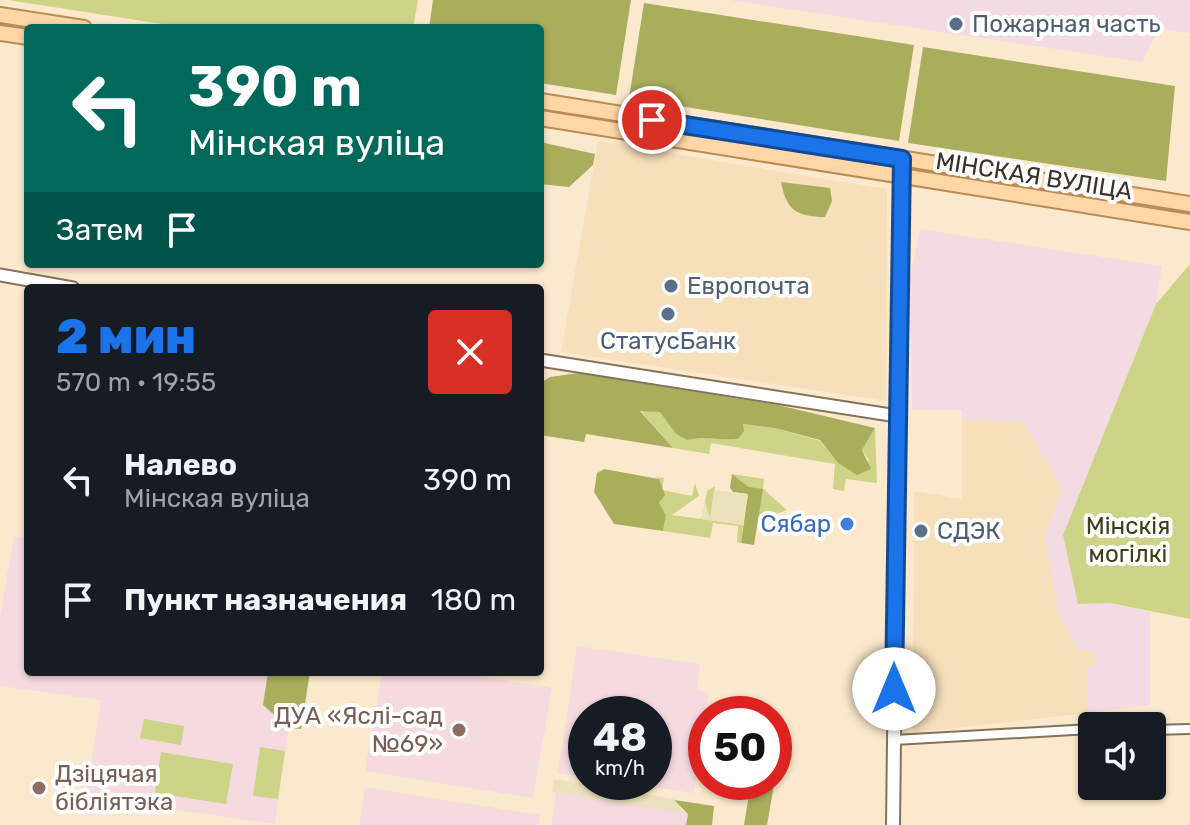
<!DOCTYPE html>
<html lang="ru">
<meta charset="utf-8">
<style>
:root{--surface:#171b24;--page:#20242c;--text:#f1f3f6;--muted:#9ea1a6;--accent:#1a73e8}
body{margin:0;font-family:Rubik,sans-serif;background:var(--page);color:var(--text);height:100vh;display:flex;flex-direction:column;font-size:30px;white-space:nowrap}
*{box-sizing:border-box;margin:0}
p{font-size:26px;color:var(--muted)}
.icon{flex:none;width:44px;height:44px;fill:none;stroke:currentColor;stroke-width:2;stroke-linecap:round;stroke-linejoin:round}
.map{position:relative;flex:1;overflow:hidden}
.side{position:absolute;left:24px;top:284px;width:520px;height:392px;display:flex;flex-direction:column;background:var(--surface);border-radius:8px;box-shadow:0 2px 6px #0004}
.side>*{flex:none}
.guide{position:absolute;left:24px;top:24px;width:520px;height:244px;border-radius:8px;box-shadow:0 2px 6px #0004;background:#00695c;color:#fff;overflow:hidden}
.fabs{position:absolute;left:1078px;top:712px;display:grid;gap:16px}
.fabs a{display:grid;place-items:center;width:88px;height:88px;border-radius:8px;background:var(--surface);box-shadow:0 2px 6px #0004;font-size:40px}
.speed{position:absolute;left:568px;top:696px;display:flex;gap:16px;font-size:40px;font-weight:700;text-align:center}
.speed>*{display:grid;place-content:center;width:104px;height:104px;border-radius:50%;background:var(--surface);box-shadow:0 2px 6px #0004;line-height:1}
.speed small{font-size:20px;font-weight:400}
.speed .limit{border:12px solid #d22;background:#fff;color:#111}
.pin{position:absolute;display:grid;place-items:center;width:68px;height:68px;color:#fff;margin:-34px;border:4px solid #fff;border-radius:50%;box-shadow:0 2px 8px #0007}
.me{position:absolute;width:88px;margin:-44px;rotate:0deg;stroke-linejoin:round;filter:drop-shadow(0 0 6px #0008)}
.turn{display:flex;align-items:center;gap:28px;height:168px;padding:0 32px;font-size:36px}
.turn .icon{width:104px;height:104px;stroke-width:2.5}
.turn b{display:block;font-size:56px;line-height:68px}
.then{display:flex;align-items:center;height:76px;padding:0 32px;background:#0003;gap:16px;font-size:30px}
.round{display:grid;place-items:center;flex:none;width:84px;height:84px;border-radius:8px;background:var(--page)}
.summary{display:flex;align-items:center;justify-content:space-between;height:136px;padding:0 32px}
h1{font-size:48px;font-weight:800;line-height:60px;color:var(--accent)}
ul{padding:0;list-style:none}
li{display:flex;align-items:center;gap:24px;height:120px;padding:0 32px}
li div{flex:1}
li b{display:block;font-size:30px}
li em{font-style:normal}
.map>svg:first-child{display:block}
.built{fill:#f6dfbb}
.industrial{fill:#f4dae2}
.education{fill:#f5dadf}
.green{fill:#cdd387}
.forest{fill:#a9ae5c}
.sand{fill:#ece2bd}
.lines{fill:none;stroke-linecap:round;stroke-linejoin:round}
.minor-casing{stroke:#847359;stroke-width:12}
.tertiary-casing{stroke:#847359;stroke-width:15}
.secondary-casing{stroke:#847359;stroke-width:16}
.primary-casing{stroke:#ba8c55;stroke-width:18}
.minor{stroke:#fff;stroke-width:8}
.tertiary{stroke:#fff;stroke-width:11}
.secondary{stroke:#fff;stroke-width:12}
.primary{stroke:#ffd7a7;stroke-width:14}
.route-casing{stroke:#114b97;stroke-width:20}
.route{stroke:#1a73e8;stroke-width:14}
.service-dot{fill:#5c6f8a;stroke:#fff;stroke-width:3}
.shop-dot{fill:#3f7fe0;stroke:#fff;stroke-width:3}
.education-dot{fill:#8d6e63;stroke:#fff;stroke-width:3}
.labels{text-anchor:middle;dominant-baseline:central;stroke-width:8;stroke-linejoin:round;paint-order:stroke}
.service-label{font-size:24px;fill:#4e5e75;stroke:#fff;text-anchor:start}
.street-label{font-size:24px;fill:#3a3328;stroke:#fff}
.shop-label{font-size:24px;fill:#366cbe;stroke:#fff;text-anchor:end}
.park-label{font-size:24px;fill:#3d3f1b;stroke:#fff}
.education-label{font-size:24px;fill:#785e54;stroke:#fff;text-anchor:end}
</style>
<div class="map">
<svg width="1190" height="825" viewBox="0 0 1190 825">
<rect width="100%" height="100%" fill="#fce9cd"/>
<!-- built -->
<path class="built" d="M598 141 887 189 886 401 561 352Z
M962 420 1023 421 1063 489 1045 535 1096 654V665L1087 670 1088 713 913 733 914 491 962 499Z"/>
<!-- industrial -->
<path class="industrial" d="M729 0H1190V33L1159 29 1142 62Z
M920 229 1162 266 1156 304 1063 535 1078 604 1110 603 1150 612V705L1088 713 1087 669 1096 665V654L1079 650 1059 616 1045 535 1063 489 1023 422 962 420V410H912L910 279Z"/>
<!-- education -->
<path class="education" d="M14 536 28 538V672H297L275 824 86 797 101 700 0 686V616Z
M577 646 700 664 697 690 709 692 694 793 619 782H654V714H586V777L558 773Z
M382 672H451L552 688 533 798 365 771Z
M365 787 540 815 539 825H359Z
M556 793 688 813 686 825H551Z"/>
<!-- green -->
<path class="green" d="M8 0H418L413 28H188Z
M1190 264V619L1110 603 1078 604 1063 535 1156 304Z
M640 410 660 412 675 433C697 435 717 441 738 439L742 424 775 428 820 441 838 463 858 475 869 460 862 450 875 428 877 483 846 479 844 491 833 489 835 464 711 443 709 454 673 448Z
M732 474 764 479 763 489 787 510 757 521 749 487Z
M655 477 664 478 662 490 692 496 695 483 699 496 672 515 709 520 705 502 707 491 715 486 710 520 743 525 741 543 737 542 738 526 713 523 710 538 663 531 666 515 659 503 664 495 657 478Z
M144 719 184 726 181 745 140 738Z
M260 747 285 751 278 799 253 796Z
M161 752 233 764 226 804 155 793Z"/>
<!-- forest -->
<path class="forest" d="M433 0H631L616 95 540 83V28H429Z
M644 3 914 45 899 141 629 98Z
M923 47 1175 86 1166 181 908 143Z
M540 142 595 154 593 165 569 187 540 184Z
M781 182 830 188 832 201 825 217C796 217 786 209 781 182Z
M578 373 778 405 875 428 862 450 871 469 857 475 838 463 820 440 775 428 743 424 744 431 738 439C719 441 706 435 687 440L675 433 660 412 640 411 673 448 586 434 584 442 540 435V383L550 377Z
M604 469 659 479 665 495 659 503 666 515 663 531 614 524 594 492 597 473Z
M732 474 749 487 763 489 754 545 741 543 748 494 733 492 730 488Z
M268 672H310L301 729 289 728 263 705Z
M774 760 778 762 767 825H744L751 782H774Z
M674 800 714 806 712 825H686L688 814Z"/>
<!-- sand -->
<path class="sand" d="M714 490 748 494 743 525 701 519 705 502 710 518Z
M554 779 674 799 684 813 552 792Z"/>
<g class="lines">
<defs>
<path id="minor" d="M1152 730 1190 729
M894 740 1092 729"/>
<path id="tertiary" d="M0 275 73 288
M540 360 897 416"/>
<path id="secondary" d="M893 825 901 168"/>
<path id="primary" d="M0 15 84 28
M0 33 28 37
M540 101 1190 204
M540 118 1190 222"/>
</defs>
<!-- minor casing -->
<use href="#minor" class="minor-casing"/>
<!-- tertiary casing -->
<use href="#tertiary" class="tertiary-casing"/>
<!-- secondary casing -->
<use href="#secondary" class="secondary-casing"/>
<!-- primary casing -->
<use href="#primary" class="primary-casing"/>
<!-- minor -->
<use href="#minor" class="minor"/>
<!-- tertiary -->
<use href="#tertiary" class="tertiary"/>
<!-- secondary -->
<use href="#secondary" class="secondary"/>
<!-- primary -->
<use href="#primary" class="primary"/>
</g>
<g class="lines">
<defs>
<path id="route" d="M652 120 902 159 894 689"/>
</defs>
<!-- route casing -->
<use href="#route" class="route-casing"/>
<!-- route -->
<use href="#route" class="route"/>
</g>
<!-- markers -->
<g class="service-dot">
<circle cx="956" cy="24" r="8"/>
<circle cx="671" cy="286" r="8"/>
<circle cx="668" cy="314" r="8"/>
<circle cx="921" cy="531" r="8"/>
</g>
<circle class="shop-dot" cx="847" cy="524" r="8"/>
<g class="education-dot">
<circle cx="459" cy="730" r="8"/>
<circle cx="39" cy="788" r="8"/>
</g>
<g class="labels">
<!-- service labels -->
<g class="service-label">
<text x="972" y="24">Пожарная часть</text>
<text x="687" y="286">Европочта</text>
<text x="668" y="341" text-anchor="middle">СтатусБанк</text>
<text x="937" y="531">СДЭК</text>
</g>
<!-- street labels -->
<g class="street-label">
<text transform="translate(1034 176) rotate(9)">МІНСКАЯ ВУЛІЦА</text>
</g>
<!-- shop labels -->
<g class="shop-label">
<text x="831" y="524">Сябар</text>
</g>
<!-- park labels -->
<g class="park-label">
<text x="1128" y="526">Мінскія<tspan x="1128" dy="28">могілкі</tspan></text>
</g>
<!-- education labels -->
<g class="education-label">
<text x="443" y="716">ДУА «Яслі-сад<tspan x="443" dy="28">№69»</tspan></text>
<text x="55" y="774" text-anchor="start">Дзіцячая<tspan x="55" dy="28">бібліятэка</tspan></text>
</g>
</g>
</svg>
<div class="fabs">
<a><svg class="icon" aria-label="sound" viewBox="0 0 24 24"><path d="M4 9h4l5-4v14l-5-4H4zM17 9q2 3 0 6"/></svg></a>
</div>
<div class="speed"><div>48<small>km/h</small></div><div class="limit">50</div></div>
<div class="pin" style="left:652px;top:120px;background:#d93025"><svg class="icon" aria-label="arrive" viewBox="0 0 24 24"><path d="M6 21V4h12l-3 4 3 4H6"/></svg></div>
<svg class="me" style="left:894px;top:689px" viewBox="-20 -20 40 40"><circle r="19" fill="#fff"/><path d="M0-13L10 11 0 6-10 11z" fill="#1a73e8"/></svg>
<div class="guide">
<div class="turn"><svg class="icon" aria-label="left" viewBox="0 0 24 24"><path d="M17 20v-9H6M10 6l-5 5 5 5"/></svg><div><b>390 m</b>Мінская вуліца</div></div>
<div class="then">Затем<svg class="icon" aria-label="arrive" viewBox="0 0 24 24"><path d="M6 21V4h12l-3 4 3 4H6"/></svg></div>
</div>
<section class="side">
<div class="summary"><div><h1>2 мин</h1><p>570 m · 19:55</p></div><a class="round" style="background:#d93025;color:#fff"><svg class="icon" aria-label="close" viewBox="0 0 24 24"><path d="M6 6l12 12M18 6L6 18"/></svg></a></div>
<ul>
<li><svg class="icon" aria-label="left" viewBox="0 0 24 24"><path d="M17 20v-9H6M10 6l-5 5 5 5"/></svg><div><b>Налево</b><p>Мінская вуліца</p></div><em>390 m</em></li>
<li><svg class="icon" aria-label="arrive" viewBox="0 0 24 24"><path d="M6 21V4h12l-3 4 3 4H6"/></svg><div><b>Пункт назначения</b></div><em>180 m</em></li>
</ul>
</section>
</div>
